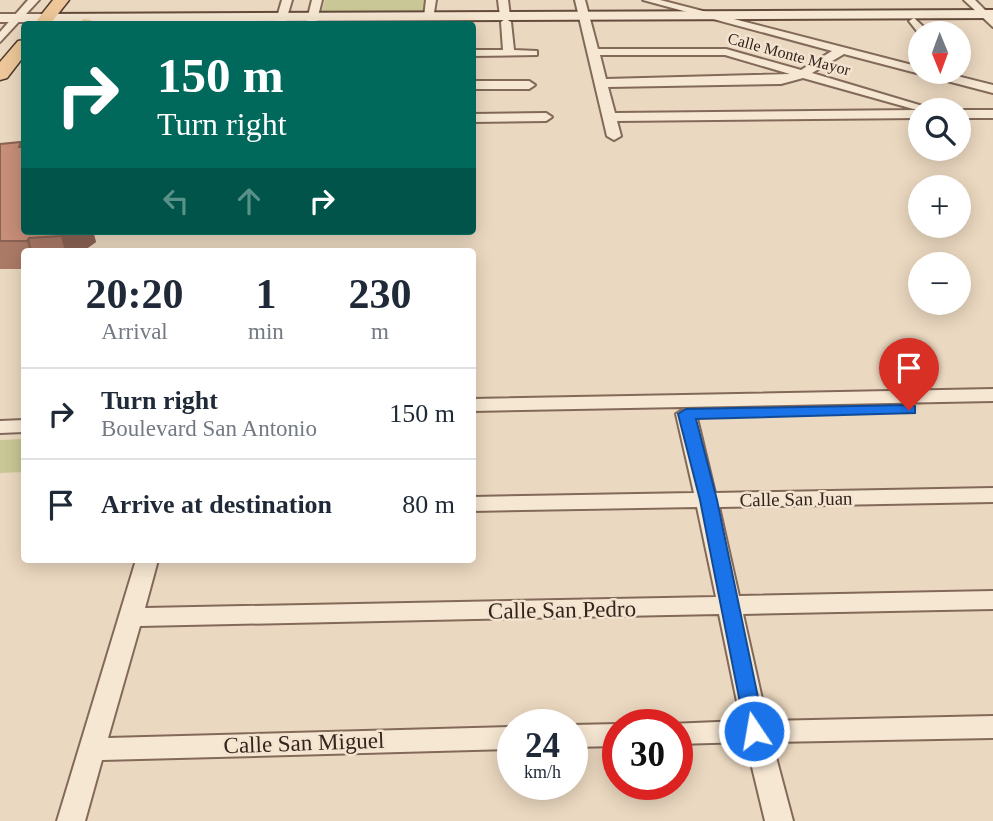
<!DOCTYPE html>
<meta charset="utf-8">
<style>
:root{--surface:#fff;--page:#f6f6f7;--text:#1f2937;--muted:#747a83;--line:#e0e1e3}
body{margin:0;font-family:"Times New Roman",serif;background:var(--page);color:var(--text);height:100vh;display:flex;flex-direction:column;font-size:26px;white-space:nowrap}
*{box-sizing:border-box;margin:0}
p{font-size:23px;color:var(--muted)}
.icon{flex:none;width:38px;height:38px;fill:none;stroke:currentColor;stroke-width:2;stroke-linecap:round;stroke-linejoin:round}
.map{position:relative;flex:1;overflow:hidden}
.panel{position:absolute;left:21px;top:248px;width:455px;height:315px;display:flex;flex-direction:column;background:var(--surface);border-radius:7px;box-shadow:0 4px 18px #0003}
.panel>*{flex:none}
.hud{position:absolute;left:21px;top:21px;width:455px;height:214px;border-radius:7px;box-shadow:0 4px 18px #0003;background:#00695c;color:#fff;overflow:hidden}
.needle{width:46px;rotate:179deg}
.tools{position:absolute;left:908px;top:21px;display:grid;gap:14px}
.tools a{display:grid;place-items:center;width:63px;height:63px;border-radius:50%;background:var(--surface);box-shadow:0 4px 18px #0003;font-size:35px}
.speed{position:absolute;left:497px;top:709px;display:flex;gap:14px;font-size:35px;font-weight:700;text-align:center}
.speed>*{display:grid;place-content:center;width:91px;height:91px;border-radius:50%;background:var(--surface);box-shadow:0 4px 18px #0003;line-height:1}
.speed small{font-size:18px;font-weight:400}
.speed .limit{border:10px solid #d22;background:#fff;color:#111}
.pin{position:absolute;display:grid;place-items:center;width:60px;height:60px;color:#fff;margin:-72px -30px;border-radius:50% 50% 50% 0;rotate:-45deg;box-shadow:0 0 7px #0007}
.pin .icon{rotate:45deg}
.me{position:absolute;width:77px;margin:-38px;rotate:348deg;stroke-linejoin:round;filter:drop-shadow(0 0 5px #0008)}
.turn{display:flex;align-items:center;gap:24px;height:147px;padding:0 21px;font-size:32px}
.turn .icon{width:91px;height:91px;stroke-width:2.5}
.turn b{display:block;font-size:49px;line-height:60px}
.lanes{display:flex;align-items:center;height:66px;padding:0 21px;background:#0003;justify-content:center;gap:35px;direction:ltr}
.lanes .off{opacity:.35}
.eta{display:flex;justify-content:space-evenly;align-items:center;height:119px;text-align:center}
.eta b{font-size:42px;font-weight:800;line-height:49px}
ul{padding:0;list-style:none}
li{display:flex;align-items:center;gap:21px;height:91px;padding:0 21px;border-top:2px solid var(--line)}
li div{flex:1}
li b{display:block;font-size:26px}
li em{font-style:normal}
.map>svg:first-child{display:block}
.green{fill:#c8c795}
.lines{fill:none;stroke-linecap:round;stroke-linejoin:round}
.minor-casing{stroke:#826959;stroke-width:4}
.tertiary-casing{stroke:#826959;stroke-width:4}
.secondary-casing{stroke:#644b3c;stroke-width:4}
.primary-casing{stroke:#50392d;stroke-width:3}
.minor{fill:#f6e7d2;fill-rule:evenodd}
.tertiary{fill:#f6e7d2;fill-rule:evenodd}
.secondary{fill:#f6e7d2;fill-rule:evenodd}
.primary{fill:#edc799;fill-rule:evenodd}
.wall{fill:#ab7a67}
.shaded-wall{fill:#8b6354}
.building{fill:#c78e78;stroke:#8b6354;stroke-width:2}
.route{fill:#1a73e8;stroke:#114b97;stroke-width:2}
.labels{text-anchor:middle;dominant-baseline:central;stroke-width:5;stroke-linejoin:round;paint-order:stroke}
.far-street-label{font-size:16px;fill:#33241d;stroke:#f3e3cf}
.street-label{font-size:19px;fill:#33241d;stroke:#f3e3cf}
.near-street-label{font-size:23px;fill:#33241d;stroke:#f3e3cf}
</style>
<div class="map">
<svg width="993" height="821" viewBox="0 0 993 821">
<rect width="100%" height="100%" fill="#ebd8c0"/>
<!-- green -->
<path class="green" d="M325 0H426L427 13 321 14Z
M24 439V472L0 473V440Z"/>
<g class="lines">
<defs>
<path id="minor" d="M28 0H39L0 42V32Z
M282 0H292L285 24H275Z
M312 0H322L316 24H306Z
M426 0H436L433 19 424 17Z
M498 0H508L510 16 506 19 511 22 514 50 537 51V55L472 56V50H503L501 22 505 19 500 16Z
M575 0H585L598 49H726L801 70 832 51 643 0H660L920 67V72H941L993 85V93L844 54 812 73 936 110H920V118L617 121 621 136 614 140 607 136ZM600 55H725L790 74 606 79ZM803 78 917 110 615 113 608 87 781 84Z
M964 0H975L993 18V27Z
M914 18 930 33 920 35 909 21Z
M472 81H529L535 85 529 89H472Z
M959 110H993V118H959Z
M472 114 546 113 552 117 546 121 472 122Z
M993 389V401L472 411V399Z
M686 408 696 414 715 493 993 488V502L719 507 739 596 993 591V609L743 614 767 721 993 716V738L772 742 793 821H765L746 742 677 744V724H670L741 721 719 614 140 626 108 738 513 727V749L102 760 85 821H57L136 560H158L145 608 716 597 697 507 472 511V497L694 493 676 414Z
M24 420V432L0 433V421Z
M619 724 618 746 572 747V725Z"/>
<path id="tertiary" d="M0 14H46L53 18 46 22H0Z"/>
<path id="secondary" d="M993 10V18L46 22 39 18 46 14Z"/>
<path id="primary" d="M53 0H69L50 24H34Z
M84 19 91 20 93 24H76Z
M24 40V56L7 78 0 80V62L18 41Z"/>
</defs>
<!-- minor casing -->
<use href="#minor" class="minor-casing"/>
<!-- tertiary casing -->
<use href="#tertiary" class="tertiary-casing"/>
<!-- secondary casing -->
<use href="#secondary" class="secondary-casing"/>
<!-- primary casing -->
<use href="#primary" class="primary-casing"/>
<!-- minor -->
<use href="#minor" class="minor"/>
<!-- tertiary -->
<use href="#tertiary" class="tertiary"/>
<!-- secondary -->
<use href="#secondary" class="secondary"/>
<!-- primary -->
<use href="#primary" class="primary"/>
</g>
<!-- wall -->
<path class="wall" d="M21 142 22 147 93 231 96 242 82 252H24V269H0V144Z"/>
<!-- shaded-wall -->
<path class="shaded-wall" d="M67 231H93L96 242 82 252H65L61 236Z
M29 238 32 252H30L27 241Z"/>
<!-- building -->
<path class="building" d="M21 142 19 147H24V231H67L61 236 29 238 27 241H0V144Z"/>
<!-- route -->
<path class="route" d="M909 405 915 406V413L696 419 717 500 765 731 762 738 754 740 747 738 700 500 678 414 686 409Z"/>
<g class="labels">
<!-- far-street labels -->
<g class="far-street-label">
<text transform="translate(789 54) rotate(15)">Calle Monte Mayor</text>
</g>
<!-- street labels -->
<g class="street-label">
<text transform="translate(796 499) rotate(-1)">Calle San Juan</text>
</g>
<!-- near-street labels -->
<g class="near-street-label">
<text transform="translate(562 610) rotate(-1)">Calle San Pedro</text>
<text transform="translate(304 743) rotate(-2)">Calle San Miguel</text>
</g>
</g>
</svg>
<div class="tools">
<a><svg class="needle" viewBox="-14 -14 28 28"><path d="M0-13l5 13h-10z" fill="#e53935"/><path d="M0 13l5-13h-10z" fill="#747a83"/></svg></a>
<a><svg class="icon" aria-label="search" viewBox="0 0 24 24"><circle cx="10" cy="10" r="6"/><path d="M15 15l6 6"/></svg></a>
<a>+</a>
<a>−</a>
</div>
<div class="speed"><div>24<small>km/h</small></div><div class="limit">30</div></div>
<div class="pin" style="left:909px;top:410px;background:#d93025"><svg class="icon" aria-label="arrive" viewBox="0 0 24 24"><path d="M6 21V4h12l-3 4 3 4H6"/></svg></div>
<svg class="me" style="left:754px;top:731px" viewBox="-20 -20 40 40"><circle r="17" fill="#1a73e8" stroke="#fff" stroke-width="3"/><path d="M0-11L8 9 0 5-8 9z" fill="#fff"/></svg>
<div class="hud">
<div class="turn"><svg class="icon" aria-label="right" viewBox="0 0 24 24"><path d="M7 20v-9h11M14 6l5 5-5 5"/></svg><div><b>150 m</b>Turn right</div></div>
<div class="lanes"><svg class="icon off" aria-label="left" viewBox="0 0 24 24"><path d="M17 20v-9H6M10 6l-5 5 5 5"/></svg><svg class="icon off" aria-label="ahead" viewBox="0 0 24 24"><path d="M12 20V5M6 11l6-6 6 6"/></svg><svg class="icon" aria-label="right" viewBox="0 0 24 24"><path d="M7 20v-9h11M14 6l5 5-5 5"/></svg></div>
</div>
<section class="panel">
<div class="eta">
<div><b>20:20</b><p>Arrival</p></div>
<div><b>1</b><p>min</p></div>
<div><b>230</b><p>m</p></div>
</div>
<ul>
<li><svg class="icon" aria-label="right" viewBox="0 0 24 24"><path d="M7 20v-9h11M14 6l5 5-5 5"/></svg><div><b>Turn right</b><p>Boulevard San Antonio</p></div><em>150 m</em></li>
<li><svg class="icon" aria-label="arrive" viewBox="0 0 24 24"><path d="M6 21V4h12l-3 4 3 4H6"/></svg><div><b>Arrive at destination</b></div><em>80 m</em></li>
</ul>
</section>
</div>
